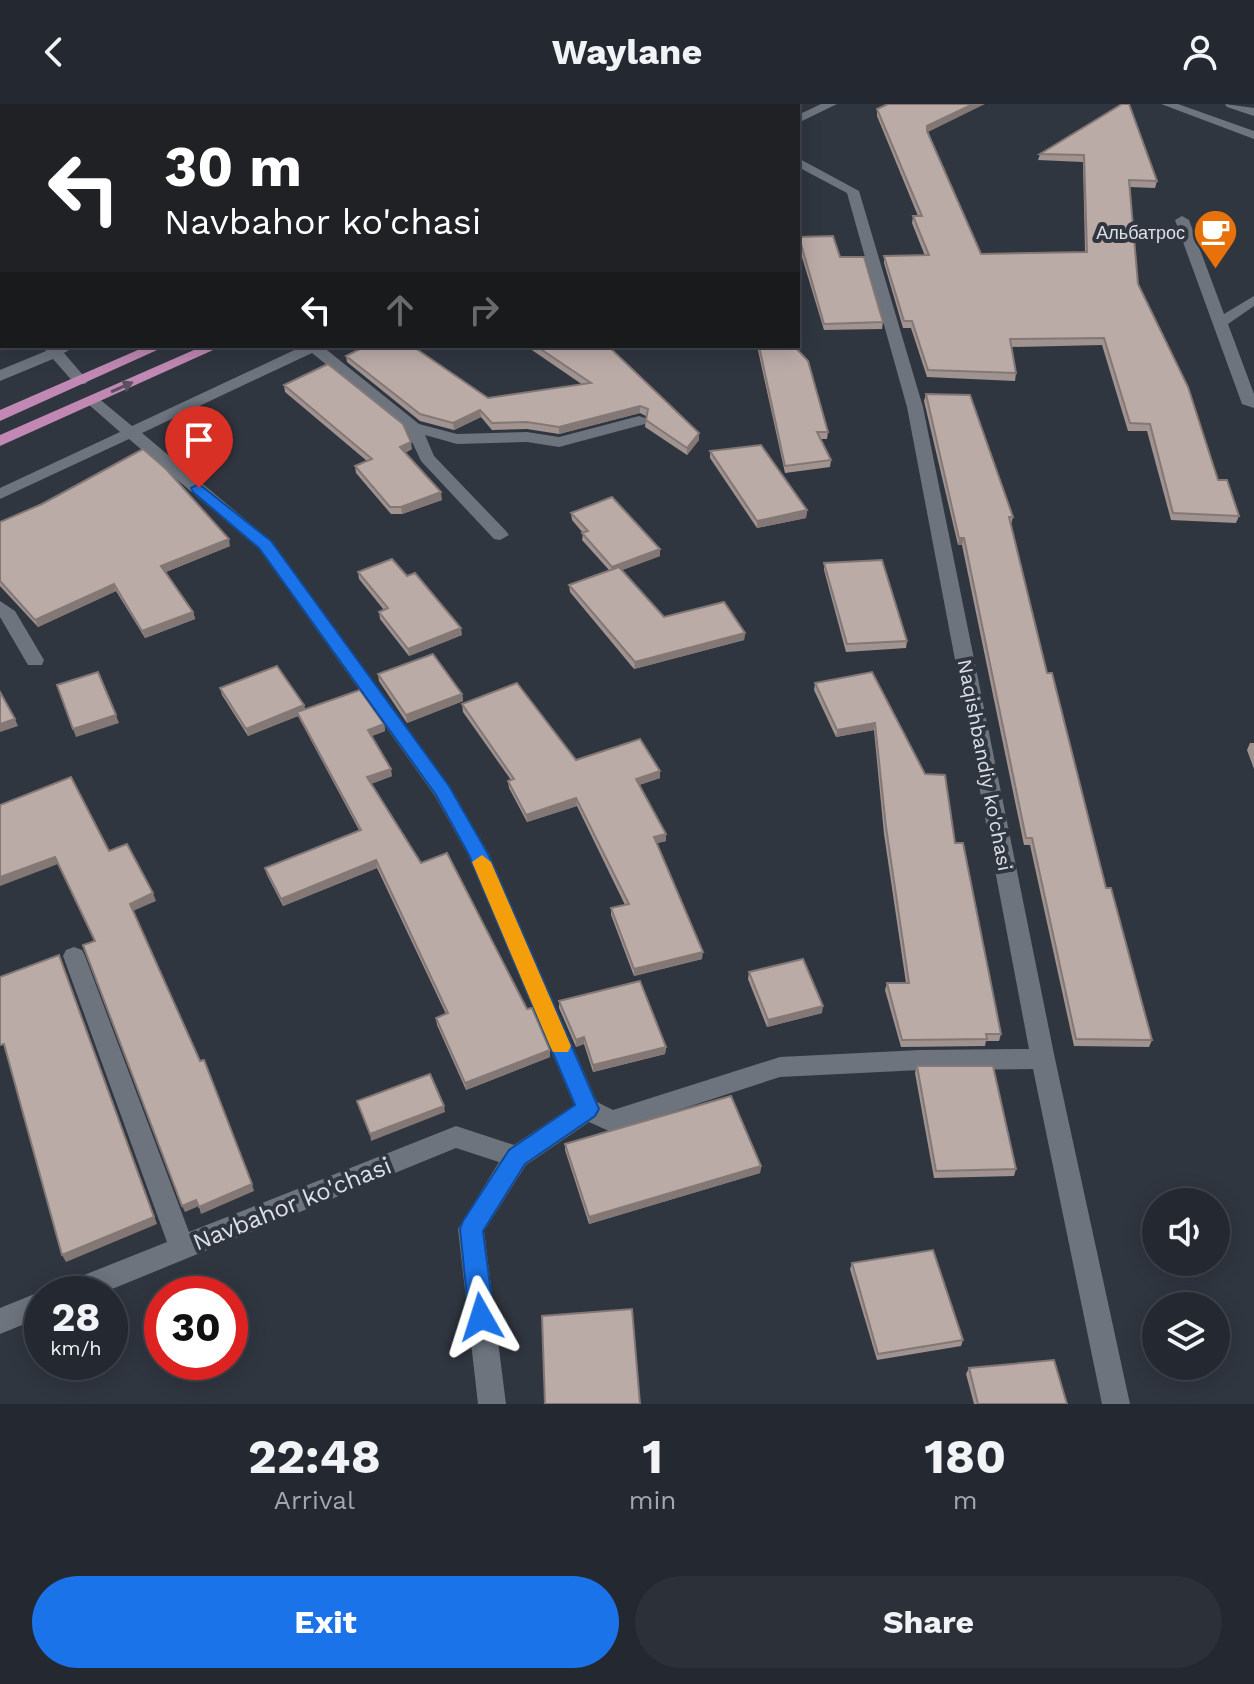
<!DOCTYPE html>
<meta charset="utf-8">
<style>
:root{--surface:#242830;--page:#2c3038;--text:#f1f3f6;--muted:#a3a6ab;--line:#41444c;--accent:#1a73e8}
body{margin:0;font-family:"Work Sans",sans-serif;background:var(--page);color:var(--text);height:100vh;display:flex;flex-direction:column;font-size:30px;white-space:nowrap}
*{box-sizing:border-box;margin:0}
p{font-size:26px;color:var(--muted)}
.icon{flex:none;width:44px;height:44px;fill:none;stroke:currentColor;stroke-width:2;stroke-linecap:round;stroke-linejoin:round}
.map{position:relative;height:1300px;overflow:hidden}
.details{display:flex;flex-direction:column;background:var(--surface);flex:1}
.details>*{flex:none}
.hud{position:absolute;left:0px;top:0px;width:800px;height:244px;box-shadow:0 4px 20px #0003,0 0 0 2px var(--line);background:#202124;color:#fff;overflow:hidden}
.buttons{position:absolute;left:1142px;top:1084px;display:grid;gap:16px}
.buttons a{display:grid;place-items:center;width:88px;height:88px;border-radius:50%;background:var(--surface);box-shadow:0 4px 20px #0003,0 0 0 2px var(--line);font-size:40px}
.speed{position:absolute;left:24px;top:1172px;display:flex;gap:16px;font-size:40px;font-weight:700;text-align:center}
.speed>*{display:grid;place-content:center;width:104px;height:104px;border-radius:50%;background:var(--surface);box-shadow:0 4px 20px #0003,0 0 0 2px var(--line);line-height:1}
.speed small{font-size:20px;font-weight:400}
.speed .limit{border:12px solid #d22;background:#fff;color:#111}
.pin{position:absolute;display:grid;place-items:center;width:68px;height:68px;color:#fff;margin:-82px -34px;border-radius:50% 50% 50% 0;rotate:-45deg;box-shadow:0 0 8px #0007}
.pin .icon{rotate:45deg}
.me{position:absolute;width:88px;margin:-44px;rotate:354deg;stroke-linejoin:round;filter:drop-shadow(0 0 6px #0008)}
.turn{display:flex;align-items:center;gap:28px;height:168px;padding:0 32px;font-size:36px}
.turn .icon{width:104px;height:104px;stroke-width:2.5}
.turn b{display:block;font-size:56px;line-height:68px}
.lanes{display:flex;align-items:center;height:76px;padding:0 32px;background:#0003;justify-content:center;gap:40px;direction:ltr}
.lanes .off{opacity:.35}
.eta{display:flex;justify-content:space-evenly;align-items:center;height:136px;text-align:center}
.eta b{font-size:48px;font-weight:700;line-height:56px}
.button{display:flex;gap:16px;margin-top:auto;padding:16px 32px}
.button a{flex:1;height:92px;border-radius:48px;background:var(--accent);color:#fff;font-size:32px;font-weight:700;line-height:92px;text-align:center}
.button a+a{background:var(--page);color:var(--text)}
header{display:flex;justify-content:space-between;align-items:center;height:104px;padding:0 32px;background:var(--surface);font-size:36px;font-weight:700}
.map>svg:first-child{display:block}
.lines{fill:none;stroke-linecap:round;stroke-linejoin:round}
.minor{fill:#6d747e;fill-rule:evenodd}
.major{fill:#c088b2;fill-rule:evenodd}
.wall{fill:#a19390}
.shaded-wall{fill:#837875}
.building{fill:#bbaba7;stroke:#837875;stroke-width:2}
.oneway{fill:#5b4f62}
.route{fill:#1a73e8;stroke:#114b97;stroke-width:2}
.slow{fill:#f59e0b}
.labels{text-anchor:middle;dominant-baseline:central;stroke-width:8;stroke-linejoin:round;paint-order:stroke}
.far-poi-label{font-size:18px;fill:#dce0e6;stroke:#303640;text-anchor:end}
.street-label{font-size:20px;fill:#dce0e6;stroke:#303640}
.near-street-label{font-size:24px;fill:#dce0e6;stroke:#303640}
</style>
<header><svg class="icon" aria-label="back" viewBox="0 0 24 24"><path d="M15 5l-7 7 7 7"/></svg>Waylane<svg class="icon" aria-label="person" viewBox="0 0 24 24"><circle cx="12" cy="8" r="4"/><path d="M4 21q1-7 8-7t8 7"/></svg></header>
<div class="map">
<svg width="1254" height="1300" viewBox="0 0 1254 1300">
<rect width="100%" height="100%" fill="#303640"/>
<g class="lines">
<!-- minor -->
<path class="minor" d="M630 0H645L629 2Z
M821 0H837L798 19V11Z
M1161 0H1178L1254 27V35Z
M1225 0 1254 4V12L1227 3Z
M798 54 859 87 923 303 1055 955 1130 1300H1102L1033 965 920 966 780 973 611 1028 589 1018 526 1061 484 1127 506 1300H478L458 1125 499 1058 456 1044 100 1190H55L59 1181 167 1138 63 852 66 846 74 843 82 846 85 852 189 1128 456 1022 514 1041 574 1001 468 751 435 692 259 445 129 335 0 395V384L120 328 87 299V293H97L132 322 303 242H322L419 320 457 330 527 328 559 333 639 312 645 314V320L559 343 527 338 457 340 425 331 434 352 506 427 509 431 500 436 494 435 421 357 406 325 312 249 142 329 271 437 449 682 489 750 597 998 613 1006 780 953 920 946 1029 945 907 303 847 89 798 63Z
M1182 112 1189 116 1224 210 1254 192V202L1228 220 1254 290V304L1242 300 1175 116Z
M0 181H2V191H0Z
M43 242H76L64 249 88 277 85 280H75L53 255 0 277V266L46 247Z
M0 497 15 507 44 556 42 561H28L0 513Z
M42 1187 50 1190H42V1213L0 1230V1204Z"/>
<!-- major -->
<path class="major" d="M699 0H714L698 2Z
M753 0H768L752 2Z
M147 242H166L0 317V306Z
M203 242H222L0 342V331Z"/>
</g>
<!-- wall -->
<path class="wall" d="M1122 0 1157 77 1155 84 1129 83 1138 180 1218 376 1239 412 1236 419 1171 416 1147 327H1128L1102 241 1011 243 1016 269 1015 277 927 273 911 224H903L884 159V152H925L912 119 913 112H918L877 12V5L928 28 981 150 1085 148 1083 58 1038 56 1040 50Z
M799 133 840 153 883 218 882 225 824 226 798 140Z
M526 242H608L699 329V336L687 351 645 323 646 312 640 309 559 330 527 325 492 326 481 313 454 326 420 317 347 258 346 252 488 294 583 281Z
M757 242H794L828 328 827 335H820L831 356 830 363 785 369Z
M284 281 412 345 405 349 442 396 402 410H391L356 369 355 362 367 357 285 288Z
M926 290 1013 413 1011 420 1047 569 1106 784 1152 936 1149 943 1074 942 1030 741H1024L962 441H958L924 297Z
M710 347 807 406 806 414 757 424 710 354Z
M571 409 660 452 622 466 664 513 745 529 744 536 634 565 570 488 569 481 609 466 582 436 583 429 572 416Z
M0 418 230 442 166 468 193 508 195 515 145 534 116 487 38 523 0 482Z
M824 459 907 537 906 544 846 548 824 466Z
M358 468 462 531 409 552 380 515 379 508 384 506 359 475Z
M872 568 955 739 1001 930 999 937H986L985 942 901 943 885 886 887 879H906L884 730 874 626 836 633 814 586 815 579Z
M378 570 462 590 463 597 407 619 379 577Z
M220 584 304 601 305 605 384 620 385 627 372 632 392 672 371 680 421 759 527 905 550 946V953L466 986 437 921 436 914 446 910 377 764 283 802 267 771 265 764 359 726 298 612 248 632 222 591Z
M462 600 576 656 660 667V674L639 681 666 737 657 739 702 855 634 872 611 811V804L625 801 577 702 527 718 509 684 508 677 511 676 463 608Z
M1250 639H1254V665L1247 646Z
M749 868 822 909 767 923 748 875Z
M559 897 666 943 665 950 593 968 584 940 576 943 559 904Z
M917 962 1016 1065 1014 1072 934 1074 915 969Z
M565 1040 761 1062 760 1069 589 1120 565 1046Z
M852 1159 963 1236 961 1242 877 1256 850 1165Z
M969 1264 1067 1300H974L966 1270Z"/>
<!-- shaded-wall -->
<path class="shaded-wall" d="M581 0H598L593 2H575Z
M973 0H985L926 29 927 22Z
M640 302V309L559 330V323Z
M480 306 481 313 454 326 453 319Z
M699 329V336L687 351V344Z
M411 338 412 345 401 351 400 343Z
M441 388 442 396 402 410 401 403Z
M807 406 806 414 757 424V417Z
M959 434H964L962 441H958Z
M229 435 230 442 163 469 161 462Z
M660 445V452L612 470V463Z
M114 480 116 487 38 523 35 516Z
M193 508 195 515 145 534 142 527Z
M461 524 462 531 409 552 408 545Z
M745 529 744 536 634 565 635 558Z
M462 590 463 597 407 619 406 611Z
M304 601 306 609 297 608 298 612 248 632 246 625Z
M116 611 119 619 76 633 73 625Z
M15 615 18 622 0 628V620Z
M875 619 874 626 836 633 837 626Z
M384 620 385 627 369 633 368 626Z
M391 665 392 672 368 681 367 673Z
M660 667V674L636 682V675Z
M576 694 577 702 527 718 526 711Z
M666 730V737L654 740V733Z
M55 753 58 760 0 782V773Z
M376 756 377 764 283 802 281 795Z
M153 789 156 797 133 807 130 800Z
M703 848 702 855 634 872V865Z
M62 858 157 1120 66 1158 62 1151Z
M823 902 822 909 767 923 768 916Z
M584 933V940L576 943V936Z
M666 943 665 950 593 968V961Z
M550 946V953L466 986 465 979Z
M444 1002 445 1008 371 1037 370 1030Z
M761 1062 760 1069 589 1120V1113Z
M252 1080 254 1087 201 1110 199 1103Z
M196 1096 199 1102 185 1108 182 1102Z"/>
<!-- building -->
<path class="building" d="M3 0H581L575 2H3Z
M888 0H973L927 22V27L981 150 1087 148 1084 51 1040 50 1122 0H1129L1157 77 1129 76 1138 180 1188 283 1218 376H1227L1239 412 1173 409 1150 320 1130 319 1104 234 1010 235 1016 269 928 266 912 217H904L884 152 929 151 913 112H922L877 5Z
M2 4V164L0 163V109H1L0 96V6Z
M833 132 840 153H864L883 218 824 220 799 133Z
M366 242H412L488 294 591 279 536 242H608L699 329 687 344 646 316 648 305 640 302 559 323 527 318 492 319 480 306 453 319 420 310 346 252Z
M759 242H794L808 257 828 328H817L831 356 785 362Z
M328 260 403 320 411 338 400 343 441 388 401 403H390L355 362 372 355 284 281Z
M926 290 970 291 1013 413H1009L1047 569H1052L1106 784H1111L1152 936 1076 935 1032 734H1026L964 434H959Z
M761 341 807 406 757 417 710 347Z
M143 345 166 365 229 435 161 462 193 508 142 527 114 480 35 516 0 477V418L42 400Z
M612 393 660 445 612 463 582 429 588 427 571 409Z
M392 455 407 472 415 469 461 524 408 545 379 508 388 504 358 468Z
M882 456 907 537 847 540 824 459Z
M619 463 664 513 724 498 745 529 635 558 569 481Z
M433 550 462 590 406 611 378 570Z
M277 562 304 601 246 625 220 584Z
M98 568 116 611 73 625 57 581Z
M872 568 925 670 945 671 955 739H963L1001 930H986L987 935 902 936 887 879H909L886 723 875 619 837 626 815 579Z
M517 579 576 656 640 635 660 667 636 675 666 730 654 733 703 848 634 865 611 804 629 800 576 694 526 711 508 677 514 675 462 600Z
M360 586 384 620 368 626 391 665 367 673 421 759 447 749 527 905 532 904 550 946 465 979 436 914 448 909 376 756 281 795 265 764 361 726 297 608Z
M0 588 15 615 0 620Z
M71 673 109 747 127 740 153 789 130 800 200 957 204 956 252 1080 199 1103 196 1096 182 1102 83 841 95 837 55 753 0 773V701Z
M59 851 154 1113 62 1151 4 940 0 941V873Z
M803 855 823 902 768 916 749 868Z
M640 877 666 943 593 961 584 933 576 936 559 897Z
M917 962H993L1016 1065 936 1067Z
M430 970 444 1002 370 1030 357 997Z
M731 992 761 1062 589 1113 565 1040Z
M933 1146 963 1236 878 1250 852 1159Z
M632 1205 640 1300H545L542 1212Z
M1054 1256 1067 1300H978L969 1264Z"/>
<!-- one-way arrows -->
<defs><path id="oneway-solid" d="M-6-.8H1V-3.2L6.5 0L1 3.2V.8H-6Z" transform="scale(2)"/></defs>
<use class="oneway" href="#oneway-solid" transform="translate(122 283) rotate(-24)"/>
<!-- route -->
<path class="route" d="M199 380 271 437 449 682 488 750 599 1005 595 1012 525 1060 483 1127 494 1213 490 1221 481 1225 473 1221 469 1213 460 1125 463 1117 509 1046 575 1001 469 751 436 691 259 444 193 388 191 384Z"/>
<!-- slow -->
<path class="slow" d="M482 751 491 758 571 942 568 948H553L550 942 472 758Z"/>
<!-- icons -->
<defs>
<symbol id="cafe-pin" viewBox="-11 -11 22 30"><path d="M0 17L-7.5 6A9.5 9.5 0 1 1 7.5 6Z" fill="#e8710a" stroke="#303640"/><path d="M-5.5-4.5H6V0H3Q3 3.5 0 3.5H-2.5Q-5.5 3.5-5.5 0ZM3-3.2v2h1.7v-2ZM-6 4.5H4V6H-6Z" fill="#fff"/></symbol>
</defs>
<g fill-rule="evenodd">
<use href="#cafe-pin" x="1190" y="102" width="51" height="69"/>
</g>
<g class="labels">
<!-- far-poi labels -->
<g class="far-poi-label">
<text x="1185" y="128">Альбатрос</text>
</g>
<!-- street labels -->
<g class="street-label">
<text transform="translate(985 661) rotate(79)">Naqishbandiy ko'chasi</text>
</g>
<!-- near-street labels -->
<g class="near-street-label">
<text transform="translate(292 1100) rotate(-22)">Navbahor ko'chasi</text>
</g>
</g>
</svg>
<div class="buttons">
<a><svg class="icon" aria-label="sound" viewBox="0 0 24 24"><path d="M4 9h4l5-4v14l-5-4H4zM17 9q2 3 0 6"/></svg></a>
<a><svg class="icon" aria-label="layers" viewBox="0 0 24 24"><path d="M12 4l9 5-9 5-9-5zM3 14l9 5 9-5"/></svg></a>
</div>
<div class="speed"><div>28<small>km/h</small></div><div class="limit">30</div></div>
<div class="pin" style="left:199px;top:384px;background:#d93025"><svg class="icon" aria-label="arrive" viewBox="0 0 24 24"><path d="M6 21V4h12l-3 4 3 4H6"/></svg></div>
<svg class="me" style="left:481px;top:1213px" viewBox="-20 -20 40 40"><path d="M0-17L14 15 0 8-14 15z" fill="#1a73e8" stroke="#fff" stroke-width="4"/></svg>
<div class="hud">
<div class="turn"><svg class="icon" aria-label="left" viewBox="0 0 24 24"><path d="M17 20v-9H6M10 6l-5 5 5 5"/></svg><div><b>30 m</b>Navbahor ko'chasi</div></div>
<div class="lanes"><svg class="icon" aria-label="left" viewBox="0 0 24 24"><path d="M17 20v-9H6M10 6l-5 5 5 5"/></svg><svg class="icon off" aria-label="ahead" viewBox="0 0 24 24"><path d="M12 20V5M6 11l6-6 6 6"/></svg><svg class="icon off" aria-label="right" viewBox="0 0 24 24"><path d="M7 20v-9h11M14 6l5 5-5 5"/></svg></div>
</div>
</div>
<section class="details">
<div class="eta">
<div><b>22:48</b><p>Arrival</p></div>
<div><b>1</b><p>min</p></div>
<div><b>180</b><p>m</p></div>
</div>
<div class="button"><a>Exit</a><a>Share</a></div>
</section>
